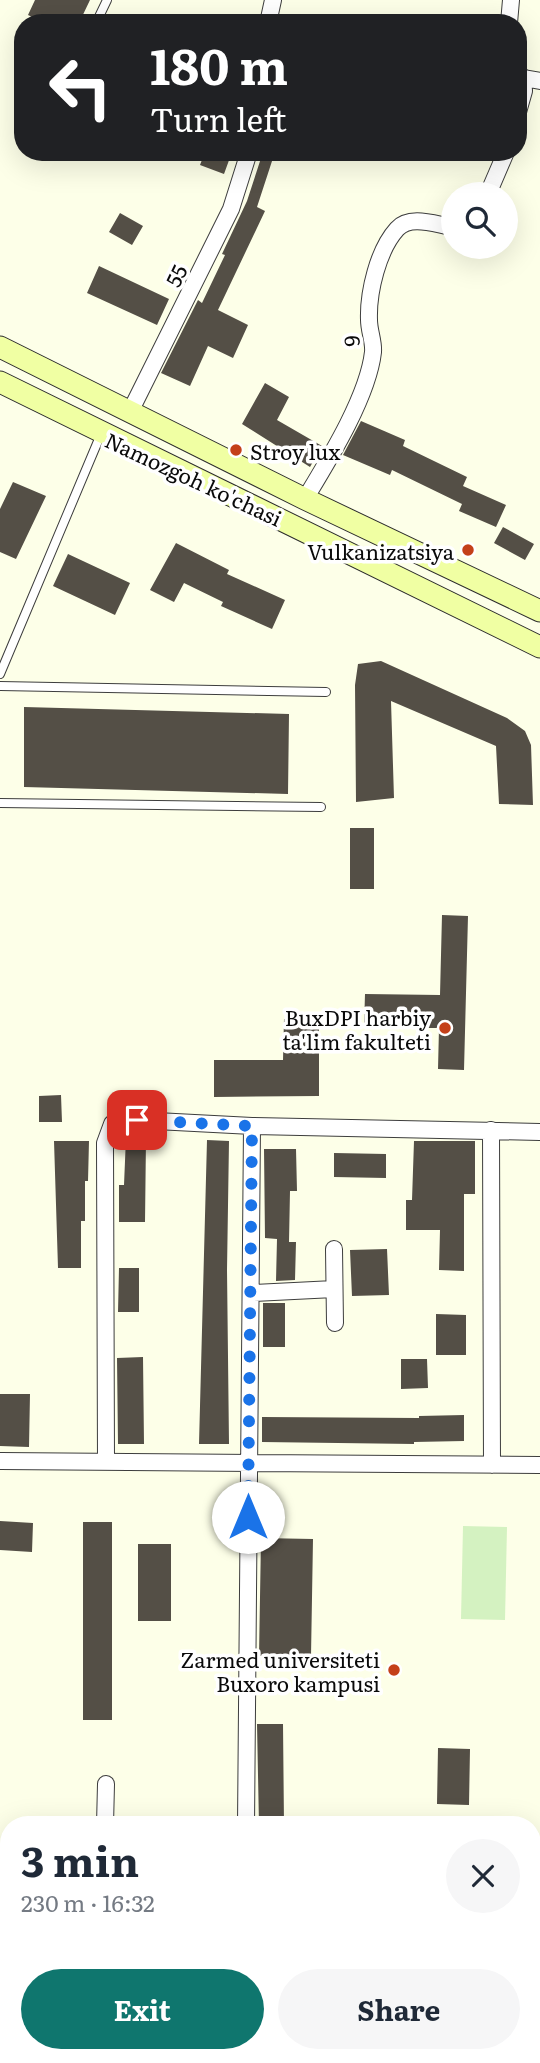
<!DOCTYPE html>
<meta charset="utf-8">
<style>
:root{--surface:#fff;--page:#f6f6f7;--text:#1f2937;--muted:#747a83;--accent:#0f766e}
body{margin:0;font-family:Literata,serif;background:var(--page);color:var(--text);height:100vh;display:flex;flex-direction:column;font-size:26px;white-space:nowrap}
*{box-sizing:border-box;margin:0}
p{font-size:23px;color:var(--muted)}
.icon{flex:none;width:38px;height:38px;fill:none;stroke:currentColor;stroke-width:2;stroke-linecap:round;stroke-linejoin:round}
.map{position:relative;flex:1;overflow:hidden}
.drawer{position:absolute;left:0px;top:1816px;width:541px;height:247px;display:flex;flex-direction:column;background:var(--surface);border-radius:28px 28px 0 0;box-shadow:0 7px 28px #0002}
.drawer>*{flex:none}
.banner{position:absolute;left:14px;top:14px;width:513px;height:147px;border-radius:28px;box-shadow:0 7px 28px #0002;background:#202124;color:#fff;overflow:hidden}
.fabs{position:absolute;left:441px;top:182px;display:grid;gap:14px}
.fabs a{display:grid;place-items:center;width:77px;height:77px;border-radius:50%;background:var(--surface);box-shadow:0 7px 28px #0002;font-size:35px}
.pin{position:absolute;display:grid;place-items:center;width:60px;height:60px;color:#fff;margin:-30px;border-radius:14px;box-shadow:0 4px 10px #0006}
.me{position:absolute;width:77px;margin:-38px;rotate:0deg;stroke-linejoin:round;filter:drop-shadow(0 0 5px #0008)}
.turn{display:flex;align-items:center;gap:24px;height:147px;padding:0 21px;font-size:32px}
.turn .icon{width:91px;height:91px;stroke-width:2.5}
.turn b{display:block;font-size:49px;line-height:60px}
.round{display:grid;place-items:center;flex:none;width:74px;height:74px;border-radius:37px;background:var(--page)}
.head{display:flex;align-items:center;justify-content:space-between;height:119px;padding:0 21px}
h1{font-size:42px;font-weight:700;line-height:52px}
.action{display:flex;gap:14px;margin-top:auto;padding:14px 21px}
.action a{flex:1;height:80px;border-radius:42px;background:var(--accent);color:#fff;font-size:28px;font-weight:700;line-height:80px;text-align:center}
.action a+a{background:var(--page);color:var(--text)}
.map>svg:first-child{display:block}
.pitch{fill:#d4f2c1}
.building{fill:#544f46}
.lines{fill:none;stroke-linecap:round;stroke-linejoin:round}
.lane-casing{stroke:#3d3d3d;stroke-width:10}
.street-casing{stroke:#3d3d3d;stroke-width:18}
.secondary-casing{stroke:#2c2c2c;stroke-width:23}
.lane{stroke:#fff;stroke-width:8}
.street{stroke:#fff;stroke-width:16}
.secondary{stroke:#f0ffa3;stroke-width:21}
.route{stroke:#1a73e8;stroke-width:12;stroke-dasharray:0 21.6}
.poi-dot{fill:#c44019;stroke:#fff;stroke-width:2.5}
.labels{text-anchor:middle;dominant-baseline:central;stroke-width:7;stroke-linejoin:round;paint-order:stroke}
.street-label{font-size:21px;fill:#0a0a0a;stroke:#fff}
.poi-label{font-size:21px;fill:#0a0a0a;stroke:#fff;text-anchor:end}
</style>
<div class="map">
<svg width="540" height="2063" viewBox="0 0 540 2063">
<rect width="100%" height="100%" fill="#fdffe8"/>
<!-- pitch -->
<path class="pitch" d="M463 1526 507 1527 505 1620 461 1619Z"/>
<!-- building -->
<path class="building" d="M35 0H90L79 23H45L28 15Z
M205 152H232L224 174 200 165Z
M262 155 273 158 257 207 265 211 218 310 248 325 233 358 208 346 190 386 161 373 198 300 202 303 225 255 222 254 247 201Z
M120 213 143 226 132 245 109 232Z
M99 266 169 299 157 325 87 293Z
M265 383 289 397 277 420 322 446 310 467 242 424Z
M361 421 405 440 403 446 467 477 463 486 506 505 496 527 459 511 462 504 392 470 390 475 343 455Z
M13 482 46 496 16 559 0 552V509Z
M503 527 534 544 525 560 494 543Z
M176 543 229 570 227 574 285 600 272 629 221 606 223 602 184 583 174 602 150 590Z
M68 554 130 583 115 615 53 586Z
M381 661 507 718 525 731 531 745 533 805 499 804 496 746 391 701 394 798 356 802 355 685 358 664Z
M24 707 289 714 288 794 24 787Z
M350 828H374V889H350Z
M442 915 468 916 464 1070 438 1069 439 1028H364L365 994 440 995Z
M284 1019 319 1020V1096L214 1097V1060H283Z
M61 1095 62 1122H39V1096Z
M126 1137 146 1138 145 1222H119V1185H124Z
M207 1140 229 1141 227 1270 229 1444H199Z
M54 1141H89L88 1181H85V1221H81V1268H58Z
M414 1141H475V1194H464V1271L439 1270 440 1230H406V1200H412Z
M264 1149H296L297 1191H290L289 1242H296L295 1280 276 1281 277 1239 265 1238Z
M334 1153 386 1154V1178L334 1177Z
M387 1249 389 1295 352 1296 350 1250Z
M119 1268H139V1312H118Z
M263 1303H285V1347H263Z
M436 1314 466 1315V1355H436Z
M143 1357 144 1444H118L117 1358Z
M401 1359H427L428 1388 401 1389Z
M0 1394H30L29 1447 0 1446Z
M464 1415V1441L414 1442V1444L262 1442V1417L419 1418V1416Z
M0 1521 33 1523 32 1552 0 1550Z
M83 1522H112V1720H83Z
M261 1538 313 1539 311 1656H259Z
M138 1544H171V1621H138Z
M257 1724H283L284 1825H259Z
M438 1748 470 1749 469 1805 437 1804Z"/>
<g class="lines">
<defs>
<path id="lane" d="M96 23 107 0
M0 674 101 434
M0 686 326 692
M0 803 321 807"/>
<path id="street" d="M268 23 273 0
M509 23 511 0
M518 77 540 81
M518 112 524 91 523 77
M488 194 506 152
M130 412 231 209 249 152
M305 499C328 461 368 397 373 352 374 342 369 331 369 320 368 292 378 250 397 229 410 214 437 225 453 227
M491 1130 492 1465
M334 1249 335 1323
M252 1293 334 1289
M0 1461 540 1465
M106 1461 105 1143 112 1124 137 1120 252 1126
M105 1825 106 1784
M246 1825 252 1126 540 1132
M0 2010H9"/>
<path id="secondary" d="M0 347 305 499 540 611
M0 382 540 647"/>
</defs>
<!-- lane casing -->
<use href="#lane" class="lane-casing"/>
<!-- street casing -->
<use href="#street" class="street-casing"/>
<!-- secondary casing -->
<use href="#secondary" class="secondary-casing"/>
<!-- lane -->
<use href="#lane" class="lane"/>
<!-- street -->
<use href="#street" class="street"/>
<!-- secondary -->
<use href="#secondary" class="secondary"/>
</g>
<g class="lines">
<!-- route -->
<path class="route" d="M137 1120 252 1126 248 1517"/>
</g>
<!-- markers -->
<g class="poi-dot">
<circle cx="236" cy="450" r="7"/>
<circle cx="468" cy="550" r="7"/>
<circle cx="445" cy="1028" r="7"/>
<circle cx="394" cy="1670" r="7"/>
</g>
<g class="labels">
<!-- street labels -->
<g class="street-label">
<text transform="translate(175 275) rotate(-64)">55</text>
<text transform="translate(350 341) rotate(-95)">9</text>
<text transform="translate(194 478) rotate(25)">Namozgoh ko'chasi</text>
</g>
<!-- poi labels -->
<g class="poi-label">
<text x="250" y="450" text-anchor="start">Stroy lux</text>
<text x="454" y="550">Vulkanizatsiya</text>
<text x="431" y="1016">BuxDPI harbiy<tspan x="431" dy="24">ta'lim fakulteti</tspan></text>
<text x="380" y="1658">Zarmed universiteti<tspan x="380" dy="24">Buxoro kampusi</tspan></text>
</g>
</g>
</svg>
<div class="fabs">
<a><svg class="icon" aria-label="search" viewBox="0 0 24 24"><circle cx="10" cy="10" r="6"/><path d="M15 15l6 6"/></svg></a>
</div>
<div class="pin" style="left:137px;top:1120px;background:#d93025"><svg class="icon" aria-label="arrive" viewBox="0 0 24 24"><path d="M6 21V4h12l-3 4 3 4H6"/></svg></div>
<svg class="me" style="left:248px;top:1517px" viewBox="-20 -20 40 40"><circle r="19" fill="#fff"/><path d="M0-13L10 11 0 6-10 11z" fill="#1a73e8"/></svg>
<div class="banner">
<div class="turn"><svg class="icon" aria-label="left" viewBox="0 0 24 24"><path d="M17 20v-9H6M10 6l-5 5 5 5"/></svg><div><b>180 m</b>Turn left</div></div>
</div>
<section class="drawer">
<div class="head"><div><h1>3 min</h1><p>230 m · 16:32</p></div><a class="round"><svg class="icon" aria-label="close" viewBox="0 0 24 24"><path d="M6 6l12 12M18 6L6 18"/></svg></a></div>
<div class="action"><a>Exit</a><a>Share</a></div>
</section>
</div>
